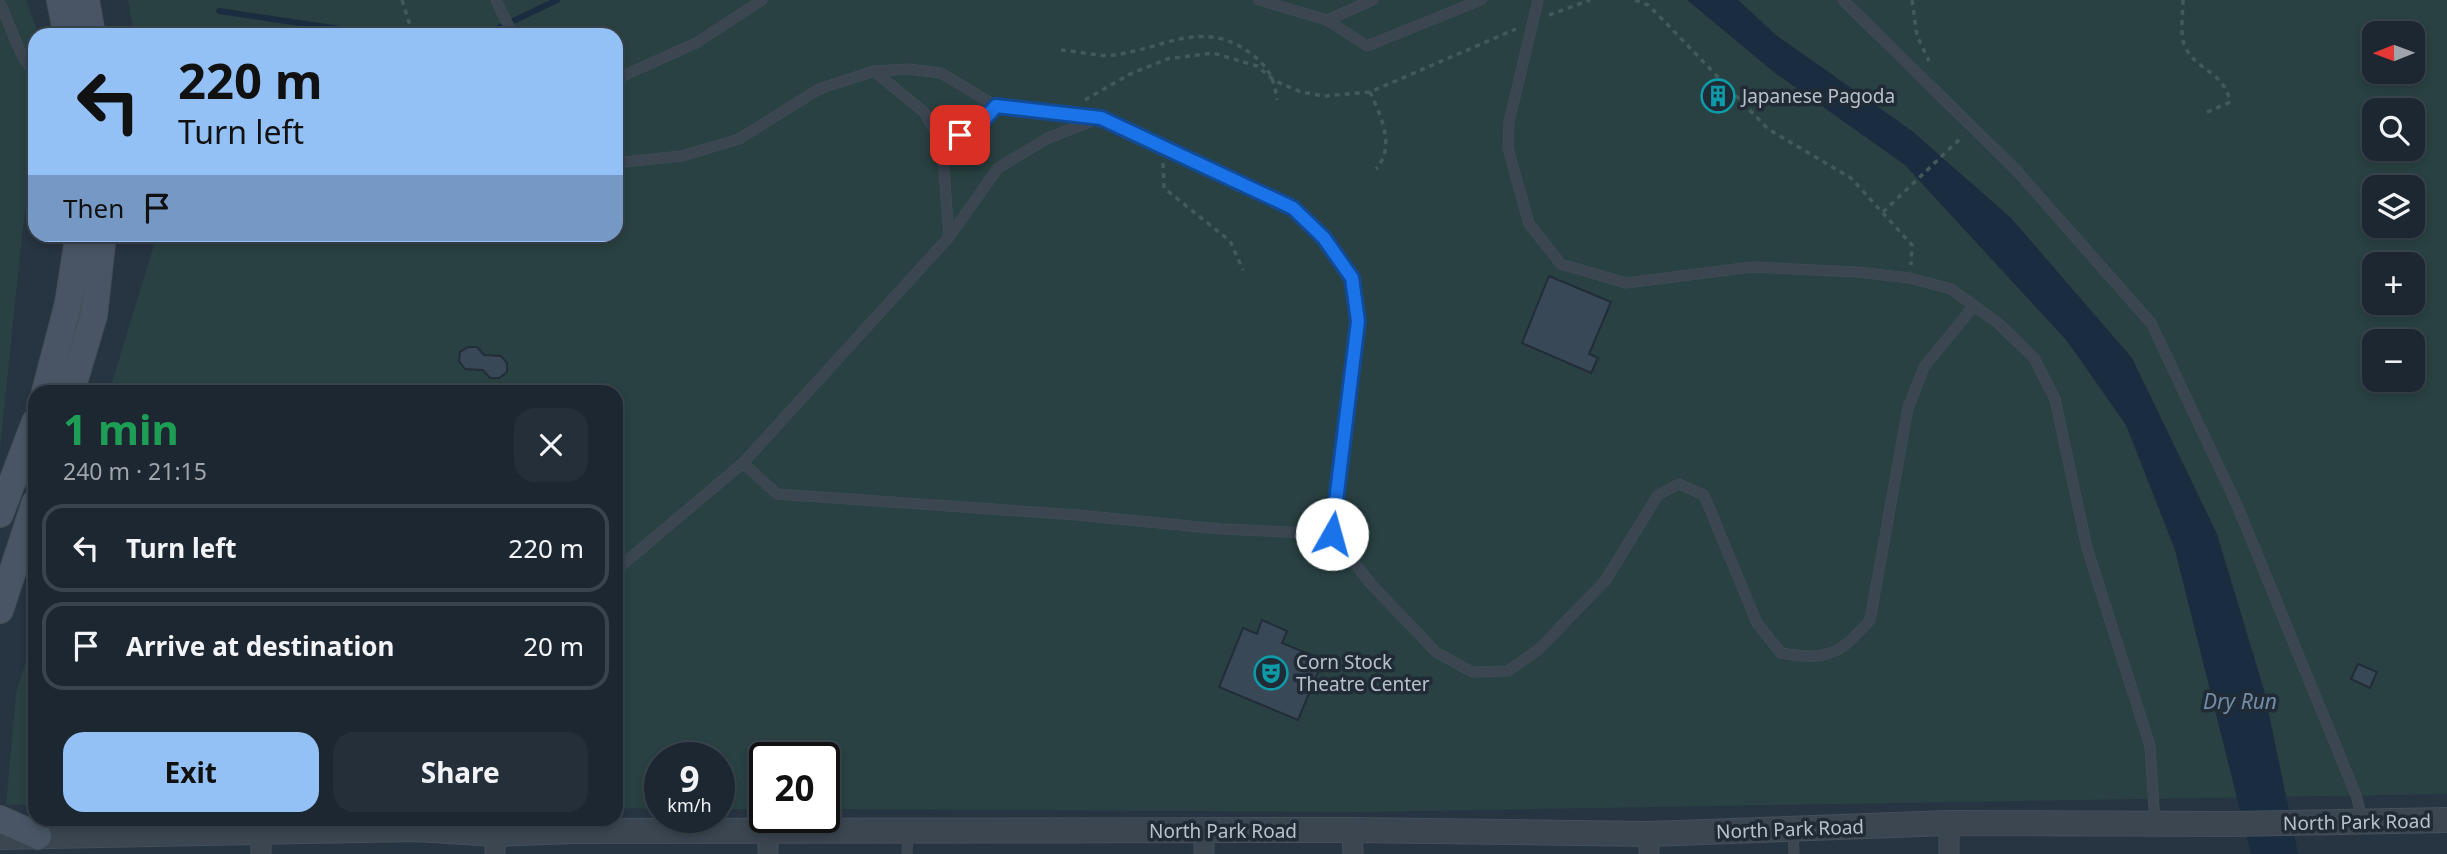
<!DOCTYPE html>
<meta charset="utf-8">
<style>
:root{--surface:#1d2731;--page:#252f39;--text:#f1f3f6;--muted:#a0a5ab;--line:#3b444d;--accent:#93c0f5}
body{margin:0;font-family:"Noto Sans",sans-serif;background:var(--page);color:var(--text);height:100vh;display:flex;flex-direction:column;font-size:26px;white-space:nowrap}
*{box-sizing:border-box;margin:0}
p{font-size:23px;color:var(--muted)}
.icon{flex:none;width:38px;height:38px;fill:none;stroke:currentColor;stroke-width:2;stroke-linecap:round;stroke-linejoin:round}
.map{position:relative;flex:1;overflow:hidden}
.panel{position:absolute;left:28px;top:385px;width:595px;height:441px;display:flex;flex-direction:column;background:var(--surface);border-radius:21px;box-shadow:0 4px 10px #0003,0 0 0 2px var(--line)}
.panel>*{flex:none}
.top-card{position:absolute;left:28px;top:28px;width:595px;height:214px;border-radius:21px;box-shadow:0 4px 10px #0003,0 0 0 2px var(--line);background:#93c0f5;color:#111;overflow:hidden}
.needle{width:46px;rotate:269deg}
.fabs{position:absolute;left:2362px;top:21px;display:grid;gap:14px}
.fabs a{display:grid;place-items:center;width:63px;height:63px;border-radius:14px;background:var(--surface);box-shadow:0 4px 10px #0003,0 0 0 2px var(--line);font-size:35px}
.speed{position:absolute;left:644px;top:742px;display:flex;gap:14px;font-size:35px;font-weight:700;text-align:center}
.speed>*{display:grid;place-content:center;width:91px;height:91px;border-radius:50%;background:var(--surface);box-shadow:0 4px 10px #0003,0 0 0 2px var(--line);line-height:1}
.speed small{font-size:18px;font-weight:400}
.speed .limit{border:4px solid #111;border-radius:10px;background:#fff;color:#111}
.pin{position:absolute;display:grid;place-items:center;width:60px;height:60px;color:#fff;margin:-30px;border-radius:14px;box-shadow:0 4px 10px #0006}
.me{position:absolute;width:77px;margin:-38px;rotate:7deg;stroke-linejoin:round;filter:drop-shadow(0 0 5px #0008)}
.turn{display:flex;align-items:center;gap:24px;height:147px;padding:0 35px;font-size:32px}
.turn .icon{width:91px;height:91px;stroke-width:2.5}
.turn b{display:block;font-size:49px;line-height:60px}
.then{display:flex;align-items:center;height:66px;padding:0 35px;background:#0003;gap:14px;font-size:26px}
.round{display:grid;place-items:center;flex:none;width:74px;height:74px;border-radius:21px;background:var(--page)}
.summary{display:flex;align-items:center;justify-content:space-between;height:119px;padding:0 35px}
h1{font-size:42px;font-weight:700;line-height:52px;color:#1e9e55}
.button{display:flex;gap:14px;margin-top:auto;padding:14px 35px}
.button a{flex:1;height:80px;border-radius:21px;background:var(--accent);color:#111;font-size:28px;font-weight:700;line-height:80px;text-align:center}
.button a+a{background:var(--page);color:var(--text)}
ul{padding:0;list-style:none}
li{display:flex;align-items:center;gap:21px;height:88px;margin:0 14px 10px;padding:0 21px;border:4px solid var(--line);border-radius:21px}
li div{flex:1}
li b{display:block;font-size:26px}
li em{font-style:normal}
.map>svg:first-child{display:block}
.green{fill:#294142;fill-rule:evenodd}
.water{fill:#1a2c3f}
.lines{fill:none;stroke-linecap:round;stroke-linejoin:round}
.stream{stroke:#1a2c3f;stroke-width:6}
.building{fill:#394857;stroke:#222d38;stroke-width:2}
.service-casing{stroke:#454f5a;stroke-width:11}
.minor-casing{stroke:#454f5a;stroke-width:21}
.tertiary-casing{stroke:#454f5a;stroke-width:26}
.secondary-casing{stroke:#454f5a;stroke-width:28}
.path{stroke:#425a5a;stroke-width:3.5;stroke-dasharray:5 5;stroke-linecap:butt}
.service{stroke:#3b4651;stroke-width:10}
.minor{stroke:#3b4651;stroke-width:19}
.tertiary{stroke:#3b4651;stroke-width:24}
.secondary{stroke:#495564;stroke-width:26}
.route-casing{stroke:#114b97;stroke-width:18}
.route{stroke:#1a73e8;stroke-width:12}
.labels{text-anchor:middle;dominant-baseline:central;stroke-width:7;stroke-linejoin:round;paint-order:stroke}
.poi-label{font-size:19px;fill:#b8c1cb;stroke:#202b36;text-anchor:start}
.street-label{font-size:19px;fill:#b8c1cb;stroke:#202b36}
.water-label{font-size:21px;font-style:italic;fill:#738da8;stroke:#202b36}
</style>
<div class="map">
<svg width="2447" height="854" viewBox="0 0 2447 854">
<rect width="100%" height="100%" fill="#273441"/>
<!-- green -->
<path class="green" d="M0 0H26L39 35H35V143L22 236 0 450Z
M128 0H2447V794L1360 812 824 809V758H765V809H719V758H660V809L616 808V392H109L157 235 616 234V35H134ZM2375 33H2413V72H2375ZM2375 110H2413V149H2375ZM2375 187H2413V226H2375ZM2375 264H2413V303H2375ZM2375 341H2413V380H2375Z
M35 632V805H6L16 693Z"/>
<!-- water -->
<path class="water" d="M1687 0H1738L1776 35 1912 131 2011 218 2132 358 2217 534 2264 690 2298 854H2251L2175 550 2126 425 2067 341 1905 165 1775 73Z"/>
<g class="lines">
<!-- stream -->
<path class="stream" d="M219 11 380 35
M484 35 557 0"/>
</g>
<!-- building -->
<path class="building" d="M1719 83 1731 97 1717 109 1705 95Z
M1549 276 1611 302 1589 354 1598 358 1591 373 1522 343Z
M468 347H477L484 355 501 356 507 363V372L499 378H490L483 370 465 369 459 361 460 352Z
M1262 620 1287 631 1282 643 1323 660 1298 720 1219 687 1243 628 1257 634Z
M2358 664 2377 672 2370 688 2351 679Z"/>
<g class="lines">
<defs>
<path id="service" d="M496 0 513 35
M1259 0 1327 20 1367 46 1481 0
M1538 0 1509 122 1508 148 1529 224 1561 264 1626 283 1752 267 1857 272 1910 278 1951 289 1998 323 2034 358 2055 399 2087 548 2150 746 2155 823
M1843 0 2017 171 2151 323 2237 505 2356 795 2363 821
M0 4C10 21 20 63 35 71
M1327 20 1373 0
M874 71 924 112 942 143 949 237
M616 79 696 43 762 0
M942 143 978 127 996 106
M616 161 623 162 682 156 739 139 819 89 874 71 908 69 941 73 996 106 1101 118 1293 208 1324 238 1352 278 1358 321 1332 534 1371 584 1436 652 1472 672 1508 671 1539 649 1605 581 1658 495 1679 484 1704 495 1757 623 1781 653C1826 661 1840 655 1870 620L1908 408 1924 367 1973 307
M743 463 777 494 1077 515 1221 529 1332 534
M616 570 743 463 949 237 998 168 1048 138 1097 119
M1793 830 1794 854
M907 854 908 832"/>
<path id="minor" d="M1352 830 1353 854
M261 833V854
M495 834V854
M768 854V832
M1204 854V831
M1649 854V834
M1949 854V823"/>
<path id="tertiary" d="M0 837 416 829 495 834 574 831 1352 830 1649 834 1949 823 2229 824 2447 820"/>
<path id="secondary" d="M60 0 67 35
M86 0 92 35
M45 392 68 304 79 234
M71 392 94 315 103 234
M0 514 35 422
M0 610 35 503
M0 819 38 836"/>
</defs>
<!-- service casing -->
<use href="#service" class="service-casing"/>
<!-- minor casing -->
<use href="#minor" class="minor-casing"/>
<!-- tertiary casing -->
<use href="#tertiary" class="tertiary-casing"/>
<!-- secondary casing -->
<use href="#secondary" class="secondary-casing"/>
<!-- path -->
<path class="path" d="M402 0 413 35
M1635 0 1648 5 1666 23 1768 129 1851 178 1912 245 1911 265
M1912 0 1917 36 1929 61
M2183 0C2183 13 2180 31 2184 44 2194 71 2224 70 2230 102L2205 113
M1549 15 1590 0
M1061 50C1077 51 1098 57 1114 55 1167 48 1203 17 1253 55 1270 69 1274 79 1277 100
M1370 92C1381 116 1396 147 1376 169
M1085 100 1130 74 1167 59 1213 53 1257 66 1275 81 1301 92 1324 96 1370 92 1516 29
M1163 163 1164 188 1230 241 1243 270
M1883 212 1963 136"/>
<!-- service -->
<use href="#service" class="service"/>
<!-- minor -->
<use href="#minor" class="minor"/>
<!-- tertiary -->
<use href="#tertiary" class="tertiary"/>
<!-- secondary -->
<use href="#secondary" class="secondary"/>
</g>
<g class="lines">
<defs>
<path id="route" d="M960 135 978 127 996 106 1101 118 1293 208 1324 238 1352 278 1358 321 1332 534"/>
</defs>
<!-- route casing -->
<use href="#route" class="route-casing"/>
<!-- route -->
<use href="#route" class="route"/>
</g>
<!-- icons -->
<defs>
<symbol id="building-ring" viewBox="-11 -11 22 22"><circle r="9.5" fill="#202b36" stroke="#0f9aa8" stroke-width="1.5"/><path d="M-4-6H4V6H1V3H-1V6H-4ZM-2.5-4.3h1.7v1.8h-1.7ZM.8-4.3h1.7v1.8H.8ZM-2.5-1h1.7V.8h-1.7ZM.8-1h1.7V.8H.8Z" fill="#0f9aa8"/></symbol>
<symbol id="theatre-ring" viewBox="-11 -11 22 22"><circle r="9.5" fill="#202b36" stroke="#0f9aa8" stroke-width="1.5"/><path d="M-5-5.5Q0-4 5-5.5V0Q5 5 0 6Q-5 5-5 0ZM-3.3-2.5H-1v1.5H-3.3ZM1-2.5H3.3v1.5H1ZM-2.8 1Q0 5.5 2.8 1Z" fill="#0f9aa8"/></symbol>
</defs>
<g fill-rule="evenodd">
<use href="#building-ring" x="1699" y="77" width="38" height="38"/>
<use href="#theatre-ring" x="1252" y="654" width="38" height="38"/>
</g>
<g class="labels">
<!-- poi labels -->
<g class="poi-label">
<text x="1742" y="96">Japanese Pagoda</text>
<text x="1296" y="662">Corn Stock<tspan x="1296" dy="22">Theatre Center</tspan></text>
</g>
<!-- street labels -->
<g class="street-label">
<text transform="translate(2357 822) rotate(-1)">North Park Road</text>
<text transform="translate(1790 829) rotate(-2)">North Park Road</text>
<text x="1223" y="831">North Park Road</text>
</g>
<!-- water labels -->
<g class="water-label">
<text x="2240" y="701">Dry Run</text>
</g>
</g>
</svg>
<div class="fabs">
<a><svg class="needle" viewBox="-14 -14 28 28"><path d="M0-13l5 13h-10z" fill="#e53935"/><path d="M0 13l5-13h-10z" fill="#a0a5ab"/></svg></a>
<a><svg class="icon" aria-label="search" viewBox="0 0 24 24"><circle cx="10" cy="10" r="6"/><path d="M15 15l6 6"/></svg></a>
<a><svg class="icon" aria-label="layers" viewBox="0 0 24 24"><path d="M12 4l9 5-9 5-9-5zM3 14l9 5 9-5"/></svg></a>
<a>+</a>
<a>−</a>
</div>
<div class="speed"><div>9<small>km/h</small></div><div class="limit">20</div></div>
<div class="pin" style="left:960px;top:135px;background:#d93025"><svg class="icon" aria-label="arrive" viewBox="0 0 24 24"><path d="M6 21V4h12l-3 4 3 4H6"/></svg></div>
<svg class="me" style="left:1332px;top:534px" viewBox="-20 -20 40 40"><circle r="19" fill="#fff"/><path d="M0-13L10 11 0 6-10 11z" fill="#1a73e8"/></svg>
<div class="top-card">
<div class="turn"><svg class="icon" aria-label="left" viewBox="0 0 24 24"><path d="M17 20v-9H6M10 6l-5 5 5 5"/></svg><div><b>220 m</b>Turn left</div></div>
<div class="then">Then<svg class="icon" aria-label="arrive" viewBox="0 0 24 24"><path d="M6 21V4h12l-3 4 3 4H6"/></svg></div>
</div>
<section class="panel">
<div class="summary"><div><h1>1 min</h1><p>240 m · 21:15</p></div><a class="round"><svg class="icon" aria-label="close" viewBox="0 0 24 24"><path d="M6 6l12 12M18 6L6 18"/></svg></a></div>
<ul>
<li><svg class="icon" aria-label="left" viewBox="0 0 24 24"><path d="M17 20v-9H6M10 6l-5 5 5 5"/></svg><div><b>Turn left</b></div><em>220 m</em></li>
<li><svg class="icon" aria-label="arrive" viewBox="0 0 24 24"><path d="M6 21V4h12l-3 4 3 4H6"/></svg><div><b>Arrive at destination</b></div><em>20 m</em></li>
</ul>
<div class="button"><a>Exit</a><a>Share</a></div>
</section>
</div>
